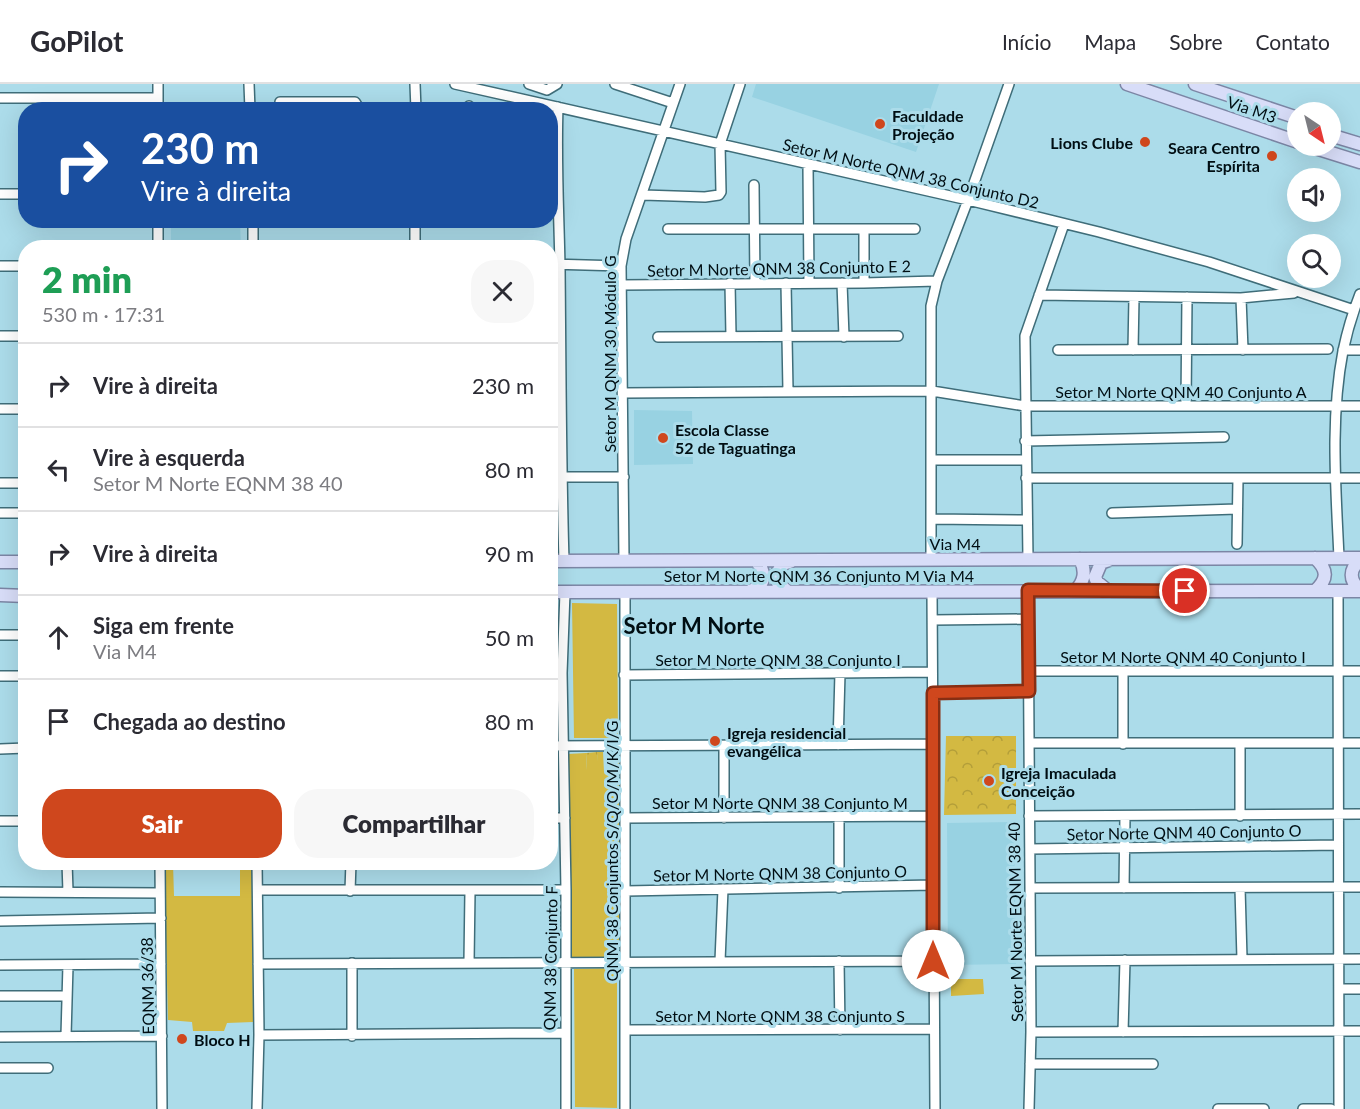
<!DOCTYPE html>
<html lang="pt">
<meta charset="utf-8">
<style>
:root{--surface:#fff;--page:#f7f7f7;--text:#2b2b33;--muted:#7c7c81;--line:#e1e1e2;--accent:#cf471d}
body{margin:0;font-family:Lato,sans-serif;background:var(--page);color:var(--text);height:100vh;display:flex;flex-direction:column;font-size:22px;white-space:nowrap}
*{box-sizing:border-box;margin:0}
p{font-size:20px;color:var(--muted)}
.icon{flex:none;width:33px;height:33px;fill:none;stroke:currentColor;stroke-width:2;stroke-linecap:round;stroke-linejoin:round}
.map{position:relative;flex:1;overflow:hidden}
.details{position:absolute;left:18px;top:156px;width:540px;height:630px;display:flex;flex-direction:column;background:var(--surface);border-radius:24px;box-shadow:0 6px 24px #0002}
.details>*{flex:none}
.hud{position:absolute;left:18px;top:18px;width:540px;height:126px;border-radius:24px;box-shadow:0 6px 24px #0002;background:#1a4fa0;color:#fff;overflow:hidden}
.needle{width:39px;rotate:145deg}
.fabs{position:absolute;left:1287px;top:18px;display:grid;gap:12px}
.fabs a{display:grid;place-items:center;width:54px;height:54px;border-radius:50%;background:var(--surface);box-shadow:0 6px 24px #0002;font-size:30px}
.pin{position:absolute;display:grid;place-items:center;width:51px;height:51px;color:#fff;margin:-26px;border:3px solid #fff;border-radius:50%;box-shadow:0 2px 6px #0007}
.me{position:absolute;width:66px;margin:-33px;rotate:0deg;stroke-linejoin:round;filter:drop-shadow(0 0 4px #0008)}
.turn{display:flex;align-items:center;gap:21px;height:126px;padding:0 24px;font-size:27px}
.turn .icon{width:78px;height:78px;stroke-width:2.5}
.turn b{display:block;font-size:42px;line-height:51px}
.round{display:grid;place-items:center;flex:none;width:63px;height:63px;border-radius:24px;background:var(--page)}
.summary{display:flex;align-items:center;justify-content:space-between;height:102px;padding:0 24px}
h1{font-size:36px;font-weight:800;line-height:45px;color:#1e9e55}
.primary-button{display:flex;gap:12px;margin-top:auto;padding:12px 24px}
.primary-button a{flex:1;height:69px;border-radius:24px;background:var(--accent);color:#fff;font-size:24px;font-weight:800;line-height:69px;text-align:center}
.primary-button a+a{background:var(--page);color:var(--text)}
ul{padding:0;list-style:none}
li{display:flex;align-items:center;gap:18px;height:84px;padding:0 24px;border-top:2px solid var(--line)}
li div{flex:1}
li b{display:block;font-size:22px}
li em{font-style:normal}
header{display:flex;align-items:center;gap:36px;box-sizing:border-box;height:84px;padding:0 30px;background:var(--surface);border-bottom:2px solid var(--line)}
header strong{font-size:28px}
nav{display:flex;gap:33px;margin-inline-start:auto;font-size:21px}
.map>svg:first-child{display:block}
.built{fill:#98d2e2}
.green{fill:#d3b942}
.park{fill:url(#park-crowns)}
.lines{fill:none;stroke-linecap:round;stroke-linejoin:round}
.minor-casing{stroke:#3f6d79;stroke-width:12}
.major-casing{stroke:#7c86a5;stroke-width:15}
.minor{stroke:#fff;stroke-width:9}
.major{stroke:#d8ddf8;stroke-width:12}
.route-casing{stroke:#872e13;stroke-width:15}
.route{stroke:#cf471d;stroke-width:10}
.poi-dot{fill:#cf471d;stroke:#acdcea;stroke-width:2}
.labels{text-anchor:middle;dominant-baseline:central;stroke-width:6;stroke-linejoin:round;paint-order:stroke}
.street-label{font-size:16px;fill:#000e13;stroke:#acdcea}
.poi-label{font-size:16px;font-weight:bold;fill:#000e13;stroke:#acdcea;text-anchor:start}
.district-label{font-size:22px;font-weight:bold;fill:#000e13;stroke:#acdcea}
</style>
<header>
<strong>GoPilot</strong>
<nav><a>Início</a><a>Mapa</a><a>Sobre</a><a>Contato</a></nav>
</header>
<div class="map">
<svg width="1360" height="1025" viewBox="0 0 1360 1025">
<defs>
<pattern id="park-crowns" width="20" height="18" patternUnits="userSpaceOnUse" patternTransform="scale(1.5)"><rect width="20" height="18" fill="#d3b942"/><path d="M2 6a3 3 0 1 1 6 0M12 15a3 3 0 1 1 6 0" fill="none" stroke="#b39e39"/></pattern>
</defs>
<rect width="100%" height="100%" fill="#acdcea"/>
<!-- built -->
<path class="built" d="M756 0H939L916 68 752 13Z
M171 137H240L241 163H171Z
M634 326 692 327 693 380 634 381Z
M1014 738 1016 880 948 881 947 739Z"/>
<!-- green -->
<path class="green" d="M572 519 617 520 618 654H574Z
M597 668H603L604 688 611 687 609 669 621 670V873L569 874 568 670 586 669 587 686H598Z
M164 779H173L174 812H240V779H252L253 938 227 939 224 947H193L192 938 168 936Z
M617 884V1024L575 1023 574 885Z
M951 895H983L984 910 951 912Z"/>
<!-- park -->
<path class="park" d="M946 652H1016V730L944 731Z
M597 668 599 686H587L586 669Z"/>
<g class="lines">
<defs>
<path id="minor" d="M158 0V26
M249 0 250 26
M415 0 416 26
M455 0 968 116 1099 148 1209 178 1354 226
M529 0 547 6 557 0
M615 0 673 19
M0 14H158
M280 18H355L360 26
M558 23C556 77 559 130 560 184 561 282 561 379 564 477
M469 26V22
M808 81 809 199
M754 101 755 199
M0 110H26
M643 111 705 113 719 111 721 108 720 60 740 0
M253 136V164
M668 145H915
M158 164V136
M415 164V136
M550 180 621 182
M0 182H26
M730 199 731 252
M786 199 788 307
M842 199 844 253
M864 199V145
M622 201 864 199 937 197
M1039 211 1241 214 1294 209
M1241 214 1243 266
M0 252H26
M658 253 898 252
M1058 266 1328 265
M1133 266 1134 213
M1343 266H1360
M624 309 932 307 1025 322H1360
M1186 321 1187 213
M0 325H26
M1025 357 1224 353
M932 376H1025
M561 393H624
M1026 394H1360
M0 399H26
M0 429H26
M1112 429 1237 425
M932 435 1026 436
M1237 460 1238 394
M1339 474C1336 405 1330 335 1343 267 1347 248 1353 228 1360 210
M1028 475 1025 252 1064 140
M931 476V222L937 197 968 116 1009 0
M624 477 621 182 626 155 680 0
M1028 506 1031 948 1029 1025
M932 507 935 1025
M1338 507 1339 1025
M565 508 562 589 566 806V1025
M625 508V1025
M933 536 1028 535
M0 551H26
M1028 587H1360
M1123 587V660
M624 591 932 588
M0 592H26
M933 609 1029 607
M1030 659H1360
M838 661 840 589
M550 662 933 660
M724 662V734
M0 665 26 664
M1029 732 1360 730
M1240 732V659
M839 733V804
M550 734H565
M626 734 934 732
M0 737H26
M1030 765 1338 761
M67 778 68 808
M160 778 162 1025
M1031 804 1360 803
M1124 804 1125 732
M1240 804 1242 875
M258 806H566
M350 807 351 778
M626 807 934 801
M0 808 160 809
M0 837 161 834
M720 877 723 805
M839 877 840 946
M1030 877 1360 875
M469 878 470 807
M258 880 934 877
M0 881 161 880
M1339 905H1360
M0 912H67
M627 946 934 945
M1031 948 1360 947
M1123 948 1125 876
M259 951 564 949
M66 952 68 881
M352 952V879
M0 953 162 952
M1030 980H1153
M0 984H48
M257 1025 259 951 257 778
M1218 1025H1264
M1303 1025H1331"/>
<path id="major" d="M1127 0 1298 58
M1195 0 1298 34
M1330 51 1360 60
M1309 62 1360 78
M1315 474C1328 486 1328 495 1315 507
M550 477 1360 474
M1360 477C1349 485 1349 497 1360 505
M0 478H26
M1107 506 1097 498 1095 493 1101 479 1109 476
M750 507C766 501 767 489 756 477
M787 507 778 499 777 489 783 480 792 477
M1075 507C1085 497 1086 487 1080 475
M550 508 1360 507
M0 511 26 512"/>
</defs>
<!-- minor casing -->
<use href="#minor" class="minor-casing"/>
<!-- major casing -->
<use href="#major" class="major-casing"/>
<!-- minor -->
<use href="#minor" class="minor"/>
<!-- major -->
<use href="#major" class="major"/>
</g>
<g class="lines">
<defs>
<path id="route" d="M933 877V609L1029 607 1028 506 1185 507"/>
</defs>
<!-- route casing -->
<use href="#route" class="route-casing"/>
<!-- route -->
<use href="#route" class="route"/>
</g>
<!-- markers -->
<g class="poi-dot">
<circle cx="880" cy="40" r="6"/>
<circle cx="1145" cy="58" r="6"/>
<circle cx="1272" cy="72" r="6"/>
<circle cx="663" cy="354" r="6"/>
<circle cx="715" cy="657" r="6"/>
<circle cx="989" cy="697" r="6"/>
<circle cx="182" cy="955" r="6"/>
</g>
<g class="labels">
<!-- street labels -->
<g class="street-label">
<text transform="translate(1252 25) rotate(19)">Via M3</text>
<text transform="translate(911 89) rotate(13)">Setor M Norte QNM 38 Conjunto D2</text>
<text transform="translate(779 184) rotate(-1)">Setor M Norte QNM 38 Conjunto E 2</text>
<text transform="translate(609 270) rotate(-90)">Setor M QNM 30 Módulo G</text>
<text x="1181" y="307">Setor M Norte QNM 40 Conjunto A</text>
<text x="955" y="459">Via M4</text>
<text x="819" y="491">Setor M Norte QNM 36 Conjunto M Via M4</text>
<text x="1183" y="572">Setor M Norte QNM 40 Conjunto I</text>
<text x="778" y="575">Setor M Norte QNM 38 Conjunto I</text>
<text x="780" y="718">Setor M Norte QNM 38 Conjunto M</text>
<text transform="translate(1184 748) rotate(-1)">Setor Norte QNM 40 Conjunto O</text>
<text transform="translate(611 767) rotate(-90)">QNM 38 Conjuntos S/Q/O/M/K/I/G</text>
<text transform="translate(780 789) rotate(-1)">Setor M Norte QNM 38 Conjunto O</text>
<text transform="translate(1015 838) rotate(-91)">Setor M Norte EQNM 38 40</text>
<text transform="translate(550 874) rotate(-89)">QNM 38 Conjunto F</text>
<text transform="translate(147 902) rotate(-91)">EQNM 36/38</text>
<text x="780" y="931">Setor M Norte QNM 38 Conjunto S</text>
</g>
<!-- poi labels -->
<g class="poi-label">
<text x="892" y="31">Faculdade<tspan x="892" dy="18">Projeção</tspan></text>
<text x="1133" y="58" text-anchor="end">Lions Clube</text>
<text x="1260" y="63" text-anchor="end">Seara Centro<tspan x="1260" dy="18">Espírita</tspan></text>
<text x="675" y="345">Escola Classe<tspan x="675" dy="18">52 de Taguatinga</tspan></text>
<text x="727" y="648">Igreja residencial<tspan x="727" dy="18">evangélica</tspan></text>
<text x="1001" y="688">Igreja Imaculada<tspan x="1001" dy="18">Conceição</tspan></text>
<text x="194" y="955">Bloco H</text>
</g>
<!-- district labels -->
<g class="district-label">
<text x="694" y="541">Setor M Norte</text>
</g>
</g>
</svg>
<div class="fabs">
<a><svg class="needle" viewBox="-14 -14 28 28"><path d="M0-13l5 13h-10z" fill="#e53935"/><path d="M0 13l5-13h-10z" fill="#7c7c81"/></svg></a>
<a><svg class="icon" aria-label="sound" viewBox="0 0 24 24"><path d="M4 9h4l5-4v14l-5-4H4zM17 9q2 3 0 6"/></svg></a>
<a><svg class="icon" aria-label="search" viewBox="0 0 24 24"><circle cx="10" cy="10" r="6"/><path d="M15 15l6 6"/></svg></a>
</div>
<div class="pin" style="left:1185px;top:507px;background:#d93025"><svg class="icon" aria-label="arrive" viewBox="0 0 24 24"><path d="M6 21V4h12l-3 4 3 4H6"/></svg></div>
<svg class="me" style="left:933px;top:877px" viewBox="-20 -20 40 40"><circle r="19" fill="#fff"/><path d="M0-13L10 11 0 6-10 11z" fill="#cf471d"/></svg>
<div class="hud">
<div class="turn"><svg class="icon" aria-label="right" viewBox="0 0 24 24"><path d="M7 20v-9h11M14 6l5 5-5 5"/></svg><div><b>230 m</b>Vire à direita</div></div>
</div>
<section class="details">
<div class="summary"><div><h1>2 min</h1><p>530 m · 17:31</p></div><a class="round"><svg class="icon" aria-label="close" viewBox="0 0 24 24"><path d="M6 6l12 12M18 6L6 18"/></svg></a></div>
<ul>
<li><svg class="icon" aria-label="right" viewBox="0 0 24 24"><path d="M7 20v-9h11M14 6l5 5-5 5"/></svg><div><b>Vire à direita</b></div><em>230 m</em></li>
<li><svg class="icon" aria-label="left" viewBox="0 0 24 24"><path d="M17 20v-9H6M10 6l-5 5 5 5"/></svg><div><b>Vire à esquerda</b><p>Setor M Norte EQNM 38 40</p></div><em>80 m</em></li>
<li><svg class="icon" aria-label="right" viewBox="0 0 24 24"><path d="M7 20v-9h11M14 6l5 5-5 5"/></svg><div><b>Vire à direita</b></div><em>90 m</em></li>
<li><svg class="icon" aria-label="ahead" viewBox="0 0 24 24"><path d="M12 20V5M6 11l6-6 6 6"/></svg><div><b>Siga em frente</b><p>Via M4</p></div><em>50 m</em></li>
<li><svg class="icon" aria-label="arrive" viewBox="0 0 24 24"><path d="M6 21V4h12l-3 4 3 4H6"/></svg><div><b>Chegada ao destino</b></div><em>80 m</em></li>
</ul>
<div class="primary-button"><a>Sair</a><a>Compartilhar</a></div>
</section>
</div>
